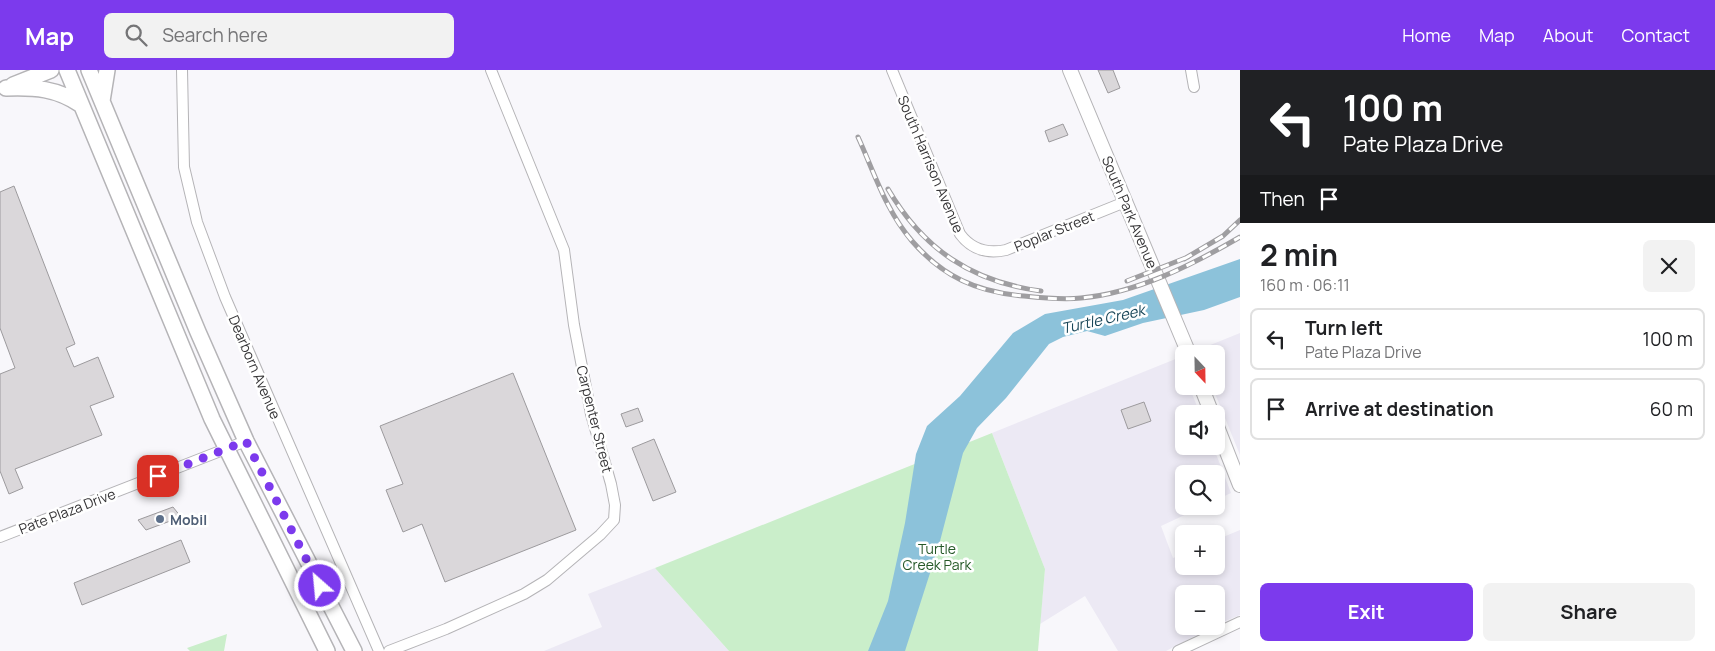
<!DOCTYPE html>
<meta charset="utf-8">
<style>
:root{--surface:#fff;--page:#f2f2f2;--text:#202124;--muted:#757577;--line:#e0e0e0;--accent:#7c3aed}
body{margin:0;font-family:Manrope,sans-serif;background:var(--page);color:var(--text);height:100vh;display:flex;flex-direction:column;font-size:19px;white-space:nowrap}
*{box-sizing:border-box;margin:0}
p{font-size:16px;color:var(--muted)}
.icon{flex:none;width:28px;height:28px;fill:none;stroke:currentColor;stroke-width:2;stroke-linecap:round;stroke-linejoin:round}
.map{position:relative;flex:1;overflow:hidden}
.side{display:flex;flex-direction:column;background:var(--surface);width:475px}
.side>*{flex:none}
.guide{background:#202124;color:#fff;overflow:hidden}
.needle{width:32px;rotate:158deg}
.tools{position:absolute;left:1175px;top:275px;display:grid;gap:10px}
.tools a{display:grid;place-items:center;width:50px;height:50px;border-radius:8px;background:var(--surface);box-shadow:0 2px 8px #0003;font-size:25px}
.pin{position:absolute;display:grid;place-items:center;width:42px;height:42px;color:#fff;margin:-21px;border-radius:10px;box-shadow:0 2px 8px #0006}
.me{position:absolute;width:55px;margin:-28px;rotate:333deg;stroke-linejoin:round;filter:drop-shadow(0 0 4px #0008)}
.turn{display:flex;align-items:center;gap:18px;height:105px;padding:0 20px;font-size:22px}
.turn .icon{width:65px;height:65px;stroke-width:2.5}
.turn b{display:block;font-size:35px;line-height:42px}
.then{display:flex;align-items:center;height:48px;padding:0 20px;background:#0003;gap:10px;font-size:19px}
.round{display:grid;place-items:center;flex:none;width:52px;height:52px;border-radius:8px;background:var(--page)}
.head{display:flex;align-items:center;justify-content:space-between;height:85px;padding:0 20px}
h1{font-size:30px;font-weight:700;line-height:38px}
.primary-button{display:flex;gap:10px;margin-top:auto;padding:10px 20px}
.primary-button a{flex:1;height:58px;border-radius:8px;background:var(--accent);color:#fff;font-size:20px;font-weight:700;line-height:58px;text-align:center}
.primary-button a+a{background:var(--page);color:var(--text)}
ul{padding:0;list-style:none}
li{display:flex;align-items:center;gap:15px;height:62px;margin:0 10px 8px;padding:0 10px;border:2px solid var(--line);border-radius:8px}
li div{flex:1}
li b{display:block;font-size:19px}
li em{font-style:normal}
header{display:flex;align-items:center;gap:30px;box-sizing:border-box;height:70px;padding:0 25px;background:var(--accent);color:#fff}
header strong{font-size:24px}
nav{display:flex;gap:28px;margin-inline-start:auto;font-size:18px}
.search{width:350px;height:45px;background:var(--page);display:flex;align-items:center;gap:12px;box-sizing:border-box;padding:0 18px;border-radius:8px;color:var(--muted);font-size:19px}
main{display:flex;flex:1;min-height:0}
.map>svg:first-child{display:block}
.built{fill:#ece9f4}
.green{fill:#caeeca}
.water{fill:#8cc2da}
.building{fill:#dad7da;stroke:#9c9a9d}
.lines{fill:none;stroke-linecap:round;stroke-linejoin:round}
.street-casing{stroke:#b5b4b7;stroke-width:12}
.secondary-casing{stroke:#b5b4b7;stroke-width:16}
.primary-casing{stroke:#b5b4b7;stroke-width:18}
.street{stroke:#fff;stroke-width:10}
.secondary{stroke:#fff;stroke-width:14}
.primary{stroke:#fff;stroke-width:15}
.rail-casing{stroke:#9f9ea1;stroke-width:5}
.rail{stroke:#fff;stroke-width:3;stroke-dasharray:9;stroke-linecap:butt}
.route{stroke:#7c3aed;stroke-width:9;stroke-dasharray:0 16.2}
.service-dot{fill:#5c6f8a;stroke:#fff;stroke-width:2}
.labels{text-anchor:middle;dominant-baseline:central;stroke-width:5;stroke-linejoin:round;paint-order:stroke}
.street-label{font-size:14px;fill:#353436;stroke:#fff}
.service-label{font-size:14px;font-weight:bold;fill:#4e5e75;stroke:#fff;text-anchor:start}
.park-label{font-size:14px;fill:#265928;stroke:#fff}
.water-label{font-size:15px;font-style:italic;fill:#1a4759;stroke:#fff}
</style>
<header>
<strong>Map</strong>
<div class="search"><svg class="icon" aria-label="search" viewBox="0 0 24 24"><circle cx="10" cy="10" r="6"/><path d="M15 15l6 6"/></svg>Search here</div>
<nav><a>Home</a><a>Map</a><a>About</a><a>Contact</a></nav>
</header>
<main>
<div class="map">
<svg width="1240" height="581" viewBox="0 0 1240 581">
<rect width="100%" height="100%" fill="#f8f7fb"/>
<!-- built -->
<path class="built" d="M1240 263V385L1212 316H1216V284H1200L1198 280Z
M1178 288 1184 303V316H1189L1200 344H1184V376H1213L1231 423 1216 430V404H1184V436H1204L1161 456 1173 488 1184 484V496H1216V470L1240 460V545L1216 555V524H1184V556H1214L1166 581H1118L1085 526 1040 554 1045 499 992 363Z
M655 498 729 581H544L602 557 588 524Z"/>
<!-- green -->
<path class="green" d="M992 363 1045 499 1038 581H729L655 498Z
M227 564 224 581H190L187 578Z"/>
<!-- water -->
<path class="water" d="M1240 189V227L1204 240 1143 253 1105 266 1087 261 1063 267 1049 274 1006 328 977 358 963 383 939 475 905 581H868L888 531 905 453 916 384 927 356 960 326 1013 263 1045 244 1123 230Z"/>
<!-- building -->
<path class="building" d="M1098 0H1113L1120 18 1108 23Z
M1063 54 1068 65 1049 72 1045 61Z
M14 116 75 274 66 278 74 297 98 287 114 327 90 336 102 365 15 399 23 418 9 424 0 401V304L15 298 0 258V122Z
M513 303 576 460 445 512 422 454 403 462 386 420 403 414 380 356Z
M1144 332 1151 351 1128 359 1121 340Z
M638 338 643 351 626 357 621 344Z
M654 369 676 422 653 431 632 378Z
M173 437 181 447 146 460 138 450Z
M181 470 190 492 82 535 74 513Z"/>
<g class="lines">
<defs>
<path id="street" d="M182 0 184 97 197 152 225 227 379 581
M892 0 960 164C971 179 987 184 1006 180L1125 132
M1191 0 1194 17
M0 467 246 371
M389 581 446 559 524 524 547 510 600 465 614 450 615 435 611 414 591 344 574 255 564 180 491 0
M1178 581 1240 552"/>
<path id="secondary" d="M1070 0 1189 284
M1201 316 1212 344
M1216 354 1240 415"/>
<path id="primary" d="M67 0 212 349 327 581
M89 0 198 262 246 371 354 581
M13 15 51 0
M6 18C34 17 57 18 81 35
M102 31 107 0"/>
</defs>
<!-- street casing -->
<use href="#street" class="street-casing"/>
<!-- secondary casing -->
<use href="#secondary" class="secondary-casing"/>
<!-- primary casing -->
<use href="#primary" class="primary-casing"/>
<!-- street -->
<use href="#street" class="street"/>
<!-- secondary -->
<use href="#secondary" class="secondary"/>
<!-- primary -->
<use href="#primary" class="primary"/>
<defs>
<path id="rail" d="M858 67C874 102 886 141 912 171 943 207 977 222 1024 226 1043 228 1062 230 1081 228 1137 223 1192 195 1240 167
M888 119C923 179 972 212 1041 221
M1184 189 1223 166 1240 150
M1127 211 1188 187"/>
</defs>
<!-- rail casing -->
<use href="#rail" class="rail-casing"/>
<!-- rail -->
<use href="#rail" class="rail"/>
</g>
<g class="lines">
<!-- route -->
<path class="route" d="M158 406 246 371 320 516"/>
</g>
<!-- markers -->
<circle class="service-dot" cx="160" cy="449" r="5"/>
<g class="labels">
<!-- street labels -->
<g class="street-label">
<text transform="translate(931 94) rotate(67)">South Harrison Avenue</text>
<text transform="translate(1130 142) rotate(67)">South Park Avenue</text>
<text transform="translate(1054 161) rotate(-22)">Poplar Street</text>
<text transform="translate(255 297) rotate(67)">Dearborn Avenue</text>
<text transform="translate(595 349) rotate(76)">Carpenter Street</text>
<text transform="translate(67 441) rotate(-21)">Pate Plaza Drive</text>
</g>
<!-- service labels -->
<g class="service-label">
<text x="170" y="449">Mobil</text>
</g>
<!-- park labels -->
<g class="park-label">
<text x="937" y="478">Turtle<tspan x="937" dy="16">Creek Park</tspan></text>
</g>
<!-- water labels -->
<g class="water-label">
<text transform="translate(1103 249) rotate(-13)">Turtle Creek</text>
</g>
</g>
</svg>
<div class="tools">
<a><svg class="needle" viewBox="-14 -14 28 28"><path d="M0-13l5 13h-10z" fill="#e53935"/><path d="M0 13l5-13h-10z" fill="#757577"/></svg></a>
<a><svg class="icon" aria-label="sound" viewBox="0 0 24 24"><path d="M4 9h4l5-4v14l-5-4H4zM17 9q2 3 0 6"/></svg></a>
<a><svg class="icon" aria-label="search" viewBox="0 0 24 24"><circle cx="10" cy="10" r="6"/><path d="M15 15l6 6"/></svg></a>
<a>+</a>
<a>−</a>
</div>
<div class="pin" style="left:158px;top:406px;background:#d93025"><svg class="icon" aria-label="arrive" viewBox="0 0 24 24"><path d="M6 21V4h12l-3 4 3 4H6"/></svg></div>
<svg class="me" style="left:320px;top:516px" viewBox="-20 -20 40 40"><circle r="17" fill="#7c3aed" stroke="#fff" stroke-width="3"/><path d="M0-11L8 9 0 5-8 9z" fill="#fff"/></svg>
</div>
<section class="side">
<div class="guide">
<div class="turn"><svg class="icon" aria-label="left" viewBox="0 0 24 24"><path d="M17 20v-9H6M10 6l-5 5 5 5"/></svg><div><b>100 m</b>Pate Plaza Drive</div></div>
<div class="then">Then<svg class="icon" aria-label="arrive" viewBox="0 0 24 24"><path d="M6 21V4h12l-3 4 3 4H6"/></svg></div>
</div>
<div class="head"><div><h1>2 min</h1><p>160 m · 06:11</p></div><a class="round"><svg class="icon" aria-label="close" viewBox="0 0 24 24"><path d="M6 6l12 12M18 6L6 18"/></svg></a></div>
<ul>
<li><svg class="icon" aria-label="left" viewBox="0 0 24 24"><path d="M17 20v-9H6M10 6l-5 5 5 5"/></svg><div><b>Turn left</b><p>Pate Plaza Drive</p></div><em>100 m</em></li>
<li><svg class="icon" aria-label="arrive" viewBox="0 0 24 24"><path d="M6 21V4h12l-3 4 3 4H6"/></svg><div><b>Arrive at destination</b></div><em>60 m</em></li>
</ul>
<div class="primary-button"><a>Exit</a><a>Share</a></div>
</section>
</main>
